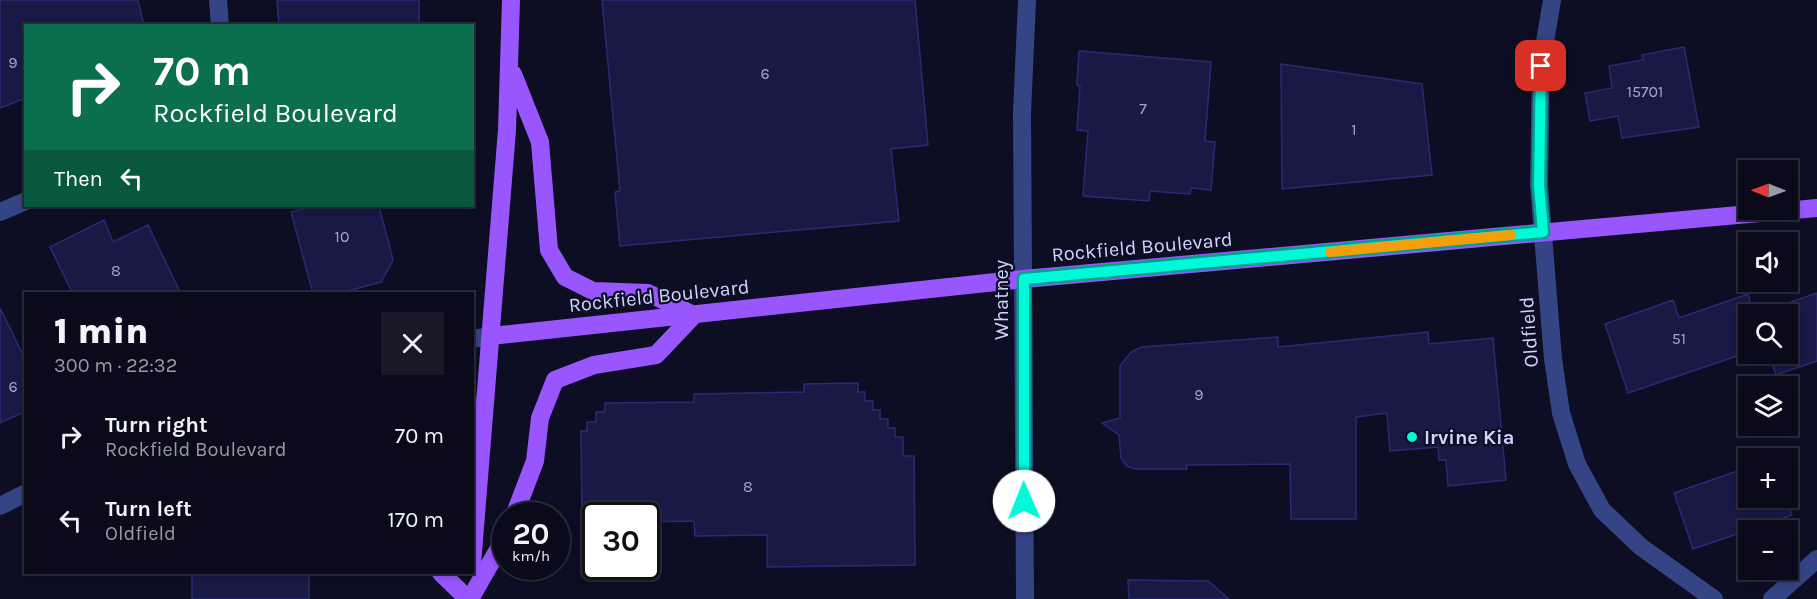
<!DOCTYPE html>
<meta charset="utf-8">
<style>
:root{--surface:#0a0a1a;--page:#181827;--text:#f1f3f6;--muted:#999aa2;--line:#2a2b39}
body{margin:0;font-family:Karla,sans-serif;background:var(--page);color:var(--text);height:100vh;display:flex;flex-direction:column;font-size:22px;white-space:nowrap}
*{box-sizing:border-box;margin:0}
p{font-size:20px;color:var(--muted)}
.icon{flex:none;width:33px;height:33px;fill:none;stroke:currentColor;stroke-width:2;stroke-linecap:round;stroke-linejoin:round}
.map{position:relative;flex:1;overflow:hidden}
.panel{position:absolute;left:24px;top:292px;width:450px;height:282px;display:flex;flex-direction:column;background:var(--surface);border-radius:0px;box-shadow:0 3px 9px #0003,0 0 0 2px var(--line)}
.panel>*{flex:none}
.top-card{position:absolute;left:24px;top:24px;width:450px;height:183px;border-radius:0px;box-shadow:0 3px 9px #0003,0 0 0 2px var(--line);background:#0b6e4f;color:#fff;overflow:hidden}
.needle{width:39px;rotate:271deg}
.tools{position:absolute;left:1738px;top:160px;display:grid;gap:12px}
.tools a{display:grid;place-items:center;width:60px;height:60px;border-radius:0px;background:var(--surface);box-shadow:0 3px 9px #0003,0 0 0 2px var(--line);font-size:30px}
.speed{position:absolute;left:492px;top:502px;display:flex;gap:12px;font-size:30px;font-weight:700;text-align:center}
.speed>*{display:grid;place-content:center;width:78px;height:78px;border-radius:50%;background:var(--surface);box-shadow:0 3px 9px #0003,0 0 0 2px var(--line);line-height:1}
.speed small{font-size:15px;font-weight:400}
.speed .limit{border:3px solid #111;border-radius:9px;background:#fff;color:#111}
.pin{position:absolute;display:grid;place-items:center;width:51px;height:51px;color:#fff;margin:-26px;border-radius:12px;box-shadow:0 3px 9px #0006}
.me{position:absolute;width:66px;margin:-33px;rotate:359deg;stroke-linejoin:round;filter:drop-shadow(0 0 4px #0008)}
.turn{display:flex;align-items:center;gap:21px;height:126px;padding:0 30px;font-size:27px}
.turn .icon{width:78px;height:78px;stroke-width:2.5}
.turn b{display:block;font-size:42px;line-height:51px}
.then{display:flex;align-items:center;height:57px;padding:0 30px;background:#0003;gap:12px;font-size:22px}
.round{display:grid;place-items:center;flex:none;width:63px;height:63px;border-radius:0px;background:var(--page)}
.headline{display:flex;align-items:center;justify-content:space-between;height:102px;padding:0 30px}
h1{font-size:36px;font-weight:800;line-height:45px}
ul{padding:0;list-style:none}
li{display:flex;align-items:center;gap:18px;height:84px;padding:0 30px}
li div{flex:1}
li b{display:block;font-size:22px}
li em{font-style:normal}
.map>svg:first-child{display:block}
.building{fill:#181945;stroke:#292b72;stroke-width:1.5}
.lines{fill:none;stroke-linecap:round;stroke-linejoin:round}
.minor{stroke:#354484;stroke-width:18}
.major{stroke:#9956ff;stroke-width:18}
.route-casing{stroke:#00a28d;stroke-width:15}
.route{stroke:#00fad9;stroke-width:10}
.slow{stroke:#f59e0b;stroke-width:10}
.poi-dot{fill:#00fad9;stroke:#0d0e23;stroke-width:2}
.labels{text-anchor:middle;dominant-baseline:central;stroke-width:4.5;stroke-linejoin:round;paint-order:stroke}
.number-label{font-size:16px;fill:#a1a5d0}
.street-label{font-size:20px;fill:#cfd4ff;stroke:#0d0e23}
.poi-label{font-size:20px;font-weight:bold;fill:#cfd4ff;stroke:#0d0e23;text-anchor:start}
</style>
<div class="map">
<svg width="1817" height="599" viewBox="0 0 1817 599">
<rect width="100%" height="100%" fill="#0d0e23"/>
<!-- building -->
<path class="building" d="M0 0H138L144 26H26V98L0 108Z
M277 0H419V26H279Z
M602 0H915L928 145 891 149 899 221 620 246 615 192 620 191Z
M1684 47 1699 127 1622 138 1618 116 1590 121 1585 93 1612 88 1609 66 1643 60 1642 55Z
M1079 51 1211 62 1205 141 1215 142 1211 190 1191 188 1190 194 1150 191 1149 201 1083 196 1088 131 1077 130 1080 86 1077 85Z
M1281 64 1422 84 1432 175 1282 189Z
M315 206H379L393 260 381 282 336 294H313L291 212Z
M104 220 113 242 148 225 181 294H73L50 247Z
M1817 293V361L1776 375 1769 354H1788V303Z
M1748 294 1754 315H1749V352L1628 393 1605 324 1673 300 1679 318Z
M0 308 26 361V411L0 423Z
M1428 332 1429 344 1493 338 1506 480 1448 486 1446 460H1439L1438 447 1390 451 1387 413 1356 417V519H1291L1290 464 1186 465 1187 469H1136L1127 466 1121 458 1119 435 1102 423 1120 418V366L1131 352 1141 347 1278 337V347Z
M858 383V392H865V401H873V410H880V419H888V428H895V437H903V456H914L915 565 767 567V535L695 536 694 521 646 522V516H582L581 431H587V422H596V412H605V403L694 402V394L804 392V384Z
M1749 467V498H1786L1792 515 1693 549 1674 493Z
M192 573H309V599H192Z
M1128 580 1208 581 1229 599H1129Z"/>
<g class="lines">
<!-- minor -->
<path class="minor" d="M218 0 220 26
M1552 0 1541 66 1539 185 1553 359 1561 413 1577 464 1602 510 1641 547 1714 599
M0 212 26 201
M472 339 491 336
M0 506 26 493
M1025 599 1022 113 1027 0
M1772 599 1817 559"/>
<!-- major -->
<path class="major" d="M513 74 540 142 549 250 565 277 593 291 648 293 692 314
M491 336 1024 279 1817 208
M514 516 535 461 540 418 555 380 594 365 656 355 694 315
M472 564 507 130 511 0
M441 573 468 599
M470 599 506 536"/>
</g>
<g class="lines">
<defs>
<path id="route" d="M1024 501V279L1543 232 1539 185 1541 66"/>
</defs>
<!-- route casing -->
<use href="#route" class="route-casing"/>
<!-- route -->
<use href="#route" class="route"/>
<!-- slow -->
<path class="slow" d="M1330 252 1511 235"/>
</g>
<!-- markers -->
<circle class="poi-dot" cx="1412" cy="437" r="6"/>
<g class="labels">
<!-- number labels -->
<g class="number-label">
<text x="13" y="62">9</text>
<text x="765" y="73">6</text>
<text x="1645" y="91">15701</text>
<text x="1143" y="108">7</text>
<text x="1354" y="129">1</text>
<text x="342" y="236">10</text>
<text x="116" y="270">8</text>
<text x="1679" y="338">51</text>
<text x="13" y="386">6</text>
<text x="1199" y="394">9</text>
<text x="748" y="486">8</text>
</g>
<!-- street labels -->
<g class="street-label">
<text transform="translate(1142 247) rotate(-5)">Rockfield Boulevard</text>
<text transform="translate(659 296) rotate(-6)">Rockfield Boulevard</text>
<text transform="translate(1001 300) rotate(-90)">Whatney</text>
<text transform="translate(1529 332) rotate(-94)">Oldfield</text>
</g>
<!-- poi labels -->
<g class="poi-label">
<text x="1424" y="437">Irvine Kia</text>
</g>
</g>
</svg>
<div class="tools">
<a><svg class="needle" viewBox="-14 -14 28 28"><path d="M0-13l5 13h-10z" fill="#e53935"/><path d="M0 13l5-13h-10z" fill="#999aa2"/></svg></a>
<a><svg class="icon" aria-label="sound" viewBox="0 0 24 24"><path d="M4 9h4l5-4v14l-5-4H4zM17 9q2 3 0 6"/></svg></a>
<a><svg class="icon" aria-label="search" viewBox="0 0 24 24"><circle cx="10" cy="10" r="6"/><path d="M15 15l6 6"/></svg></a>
<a><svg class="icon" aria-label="layers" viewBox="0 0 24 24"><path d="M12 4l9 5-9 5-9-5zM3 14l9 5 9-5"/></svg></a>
<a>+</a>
<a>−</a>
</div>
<div class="speed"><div>20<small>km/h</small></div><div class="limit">30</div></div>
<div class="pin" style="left:1541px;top:66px;background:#d93025"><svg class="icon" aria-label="arrive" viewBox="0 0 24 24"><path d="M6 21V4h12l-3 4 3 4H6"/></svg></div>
<svg class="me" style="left:1024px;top:501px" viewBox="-20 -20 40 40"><circle r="19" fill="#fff"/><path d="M0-13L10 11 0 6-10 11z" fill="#00fad9"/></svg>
<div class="top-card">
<div class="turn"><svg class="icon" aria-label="right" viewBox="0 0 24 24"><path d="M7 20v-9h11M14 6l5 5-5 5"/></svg><div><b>70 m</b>Rockfield Boulevard</div></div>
<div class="then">Then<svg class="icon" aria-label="left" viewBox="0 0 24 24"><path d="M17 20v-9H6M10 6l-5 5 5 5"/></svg></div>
</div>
<section class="panel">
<div class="headline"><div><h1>1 min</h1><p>300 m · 22:32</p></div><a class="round"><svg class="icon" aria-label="close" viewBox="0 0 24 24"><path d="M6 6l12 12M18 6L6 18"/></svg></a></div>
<ul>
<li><svg class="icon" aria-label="right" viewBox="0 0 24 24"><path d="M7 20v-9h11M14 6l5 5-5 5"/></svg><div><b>Turn right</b><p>Rockfield Boulevard</p></div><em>70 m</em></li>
<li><svg class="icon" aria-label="left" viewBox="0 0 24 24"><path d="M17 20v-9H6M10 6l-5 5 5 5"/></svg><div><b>Turn left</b><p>Oldfield</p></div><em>170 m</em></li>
</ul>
</section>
</div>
